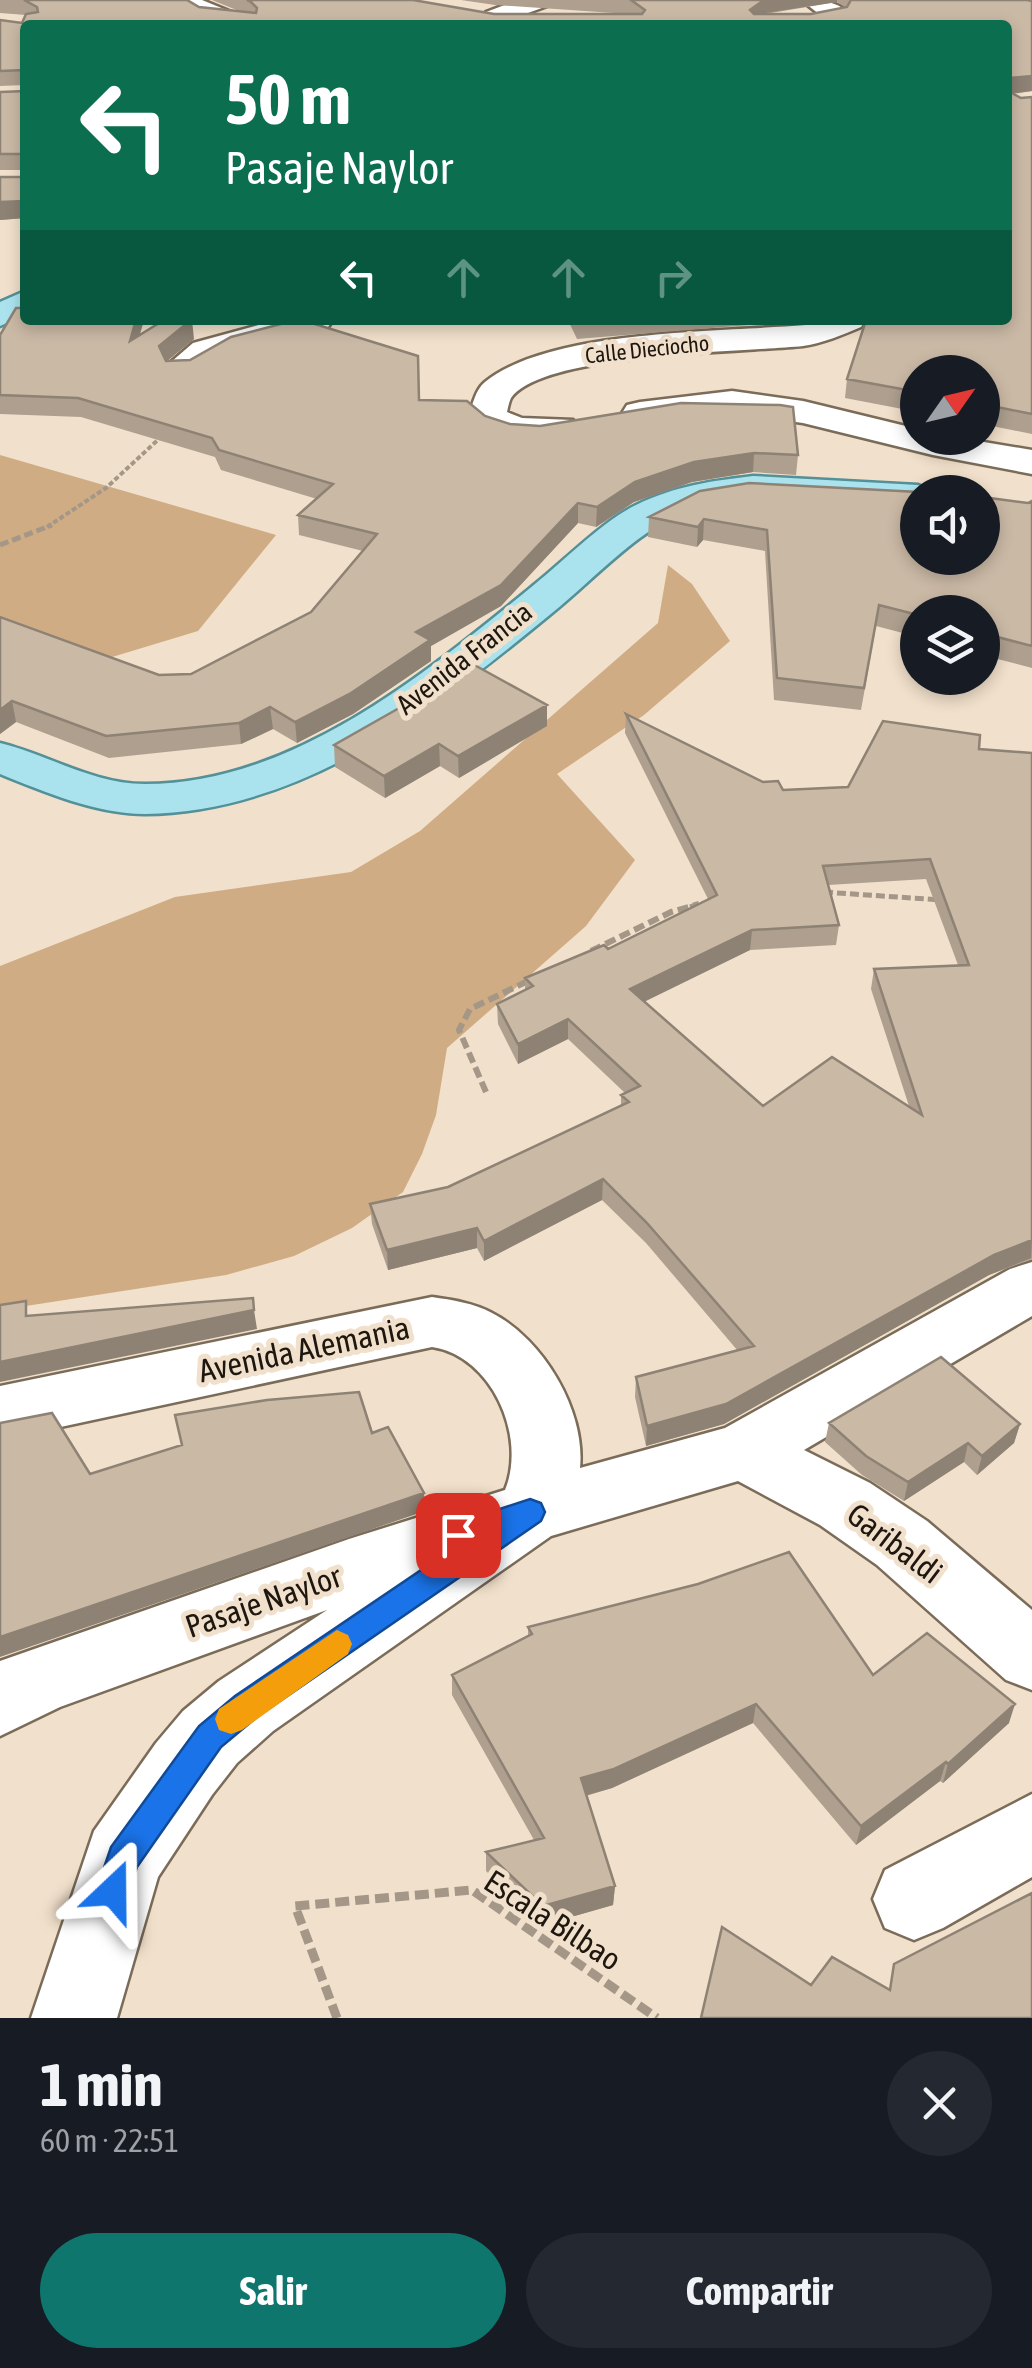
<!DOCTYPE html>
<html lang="es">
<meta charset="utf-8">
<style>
:root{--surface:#171b24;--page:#242831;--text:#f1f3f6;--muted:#9ea1a6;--accent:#0f766e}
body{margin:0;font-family:"Asap Condensed",sans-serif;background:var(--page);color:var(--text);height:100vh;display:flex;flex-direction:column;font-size:38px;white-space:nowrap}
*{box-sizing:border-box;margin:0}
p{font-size:32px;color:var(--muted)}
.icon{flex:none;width:55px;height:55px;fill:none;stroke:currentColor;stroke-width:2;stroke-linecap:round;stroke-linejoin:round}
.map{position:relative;height:2018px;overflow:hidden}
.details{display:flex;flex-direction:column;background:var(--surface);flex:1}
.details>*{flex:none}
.banner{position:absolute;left:20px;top:20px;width:992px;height:305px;border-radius:10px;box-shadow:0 5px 15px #0003;background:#0b6e4f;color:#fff;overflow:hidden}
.needle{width:65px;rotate:56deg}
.fabs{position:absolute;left:900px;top:355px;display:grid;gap:20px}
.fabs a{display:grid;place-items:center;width:100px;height:100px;border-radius:50%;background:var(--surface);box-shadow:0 5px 15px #0003;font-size:50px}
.pin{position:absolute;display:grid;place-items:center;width:85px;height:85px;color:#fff;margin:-42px;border-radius:20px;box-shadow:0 5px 15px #0006}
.me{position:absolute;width:110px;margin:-55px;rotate:23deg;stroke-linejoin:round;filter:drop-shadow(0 0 8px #0008)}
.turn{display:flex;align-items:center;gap:35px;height:210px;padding:0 40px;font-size:45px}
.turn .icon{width:130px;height:130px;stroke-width:2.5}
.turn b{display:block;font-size:70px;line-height:85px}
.lanes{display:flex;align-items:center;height:95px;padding:0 40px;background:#0003;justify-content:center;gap:50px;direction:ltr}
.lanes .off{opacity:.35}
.round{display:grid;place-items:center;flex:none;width:105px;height:105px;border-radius:52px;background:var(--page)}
.summary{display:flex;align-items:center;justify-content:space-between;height:170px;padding:0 40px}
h1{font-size:60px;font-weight:700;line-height:75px}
.cta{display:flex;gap:20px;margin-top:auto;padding:20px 40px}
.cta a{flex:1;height:115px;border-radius:60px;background:var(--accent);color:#fff;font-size:40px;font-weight:700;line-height:115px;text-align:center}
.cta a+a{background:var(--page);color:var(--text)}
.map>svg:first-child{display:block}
.green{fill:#cfac83}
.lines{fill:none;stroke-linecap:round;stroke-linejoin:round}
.minor-casing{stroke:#7b6c59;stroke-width:5}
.major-casing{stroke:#549098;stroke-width:5}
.path-far3{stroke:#a49787;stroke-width:4;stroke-dasharray:5 2.5;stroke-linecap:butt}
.path-far2{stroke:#a49787;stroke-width:5;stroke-dasharray:9 4;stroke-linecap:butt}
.path-far1{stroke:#a49787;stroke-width:6;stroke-dasharray:11 5;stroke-linecap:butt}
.path{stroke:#a49787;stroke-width:9;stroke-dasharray:14 6;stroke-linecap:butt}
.minor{fill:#fff;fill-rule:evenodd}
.major{fill:#aae3ee;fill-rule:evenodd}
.wall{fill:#ae9f8e;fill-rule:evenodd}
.shaded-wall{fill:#8d8274}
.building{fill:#cab9a5;stroke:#8d8274;stroke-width:2.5;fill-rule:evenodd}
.route{fill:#1a73e8;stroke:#114b97;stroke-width:2.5}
.slow{fill:#f59e0b}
.labels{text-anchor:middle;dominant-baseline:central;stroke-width:10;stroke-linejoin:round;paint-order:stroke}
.far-street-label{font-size:22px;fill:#1d170f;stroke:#f1e0cb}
.street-label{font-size:28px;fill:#1d170f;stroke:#f1e0cb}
.near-street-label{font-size:32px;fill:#1d170f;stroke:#f1e0cb}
</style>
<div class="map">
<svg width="1032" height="2018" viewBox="0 0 1032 2018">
<rect width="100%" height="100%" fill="#f1e0cb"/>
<!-- green -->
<path class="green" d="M0 455 276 535 198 631 89 664 0 644Z
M668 565 692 584 730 641 644 715 557 774 635 860 586 926 447 1048 436 1115 422 1154 403 1192 352 1228 294 1256 226 1275 0 1310V966L175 897 351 872 420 831 658 623Z"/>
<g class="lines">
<defs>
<path id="minor" d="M178 0H202L251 20 255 25C226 25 195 25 178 0Z
M518 0H553L550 5 495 25 482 17 486 12Z
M801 0C828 0 843 2 860 25H833Z
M277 320H333L328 327C293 337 252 342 219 357 199 366 194 382 169 376L164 368 193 343Z
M819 320H866L861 327C842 335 823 343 803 346 746 352 543 353 511 398 509 402 508 408 507 412L522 418 573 420 579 428 573 436C541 444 490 447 468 416 473 405 475 390 485 382 550 329 723 332 806 325Z
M732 391 803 401 918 429V438H960L1032 450V474L933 455 803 423 732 413 640 424 627 421 622 413 627 405 640 402Z
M1032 1262V1316L804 1450 870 1483 927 1521 1032 1610V1690L1006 1680 877 1565 820 1525 738 1481 551 1536 273 1731 237 1763 212 1795 158 1877 117 2018H31L94 1831 156 1743 183 1711 219 1681 327 1610 60 1707 0 1736V1661L349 1539 505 1490C527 1436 492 1356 432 1347L0 1440V1386L432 1297C452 1300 474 1303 492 1313 543 1339 586 1411 580 1468L725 1428 1010 1269Z
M1032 1794V1877L943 1928 914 1940 885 1928 873 1899 885 1870Z"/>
<path id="major" d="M25 291V315L0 326V302Z
M753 476 918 485 935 492H918V509C857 506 754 489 698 507 642 524 597 577 552 613 437 708 302 812 145 814 96 814 45 792 0 774V743C49 755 93 784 145 784 293 784 426 673 535 584 565 560 603 521 636 505 675 486 711 481 753 476Z"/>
</defs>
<!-- minor casing -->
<use href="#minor" class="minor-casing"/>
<!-- major casing -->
<use href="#major" class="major-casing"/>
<!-- path-far3 -->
<path class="path-far3" d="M47 527 106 488 161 437"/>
<!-- path-far2 -->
<path class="path-far2" d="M0 545 52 525
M824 892 941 900
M690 907 703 903"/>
<!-- path-far1 -->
<path class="path-far1" d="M591 951 671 912 699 904
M486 1092 459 1030 470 1009 530 980"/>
<!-- path -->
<path class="path" d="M337 2018 295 1906 472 1890 657 2018"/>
<!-- minor -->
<use href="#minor" class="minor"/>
<!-- major -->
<use href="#major" class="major"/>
</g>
<!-- wall -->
<path class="wall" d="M0 0H187L199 7 239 11 212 0H413L494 14H629L495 5 461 0H889L1032 91 1012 94 1021 98 1032 97V434L982 424V372H918V412L845 398 847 379 1008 320 25 85 0 86V20L22 23 26 15 0 13ZM837 2 845 7 811 14H765Z
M25 91V218L0 220V177H25V170H0V92Z
M25 320H144L140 335 194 339 167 361 419 400 485 416 510 424 798 455 796 475 753 472 692 482 634 502 596 527 578 523 501 606 431 646V661L353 714 297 743 273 729 241 744 109 758 16 722 0 734V617L159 675 191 674 311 612 363 551 299 535 298 515 317 499 221 470 215 457 81 417 0 414V335Z
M568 320H809L577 339Z
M1032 501V668L982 655V612H918V637L876 626 861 710 774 700 765 551 703 540 697 547 648 537 649 517 1028 503Z
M626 714 763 782 783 790 848 787 979 749 1032 753V1259L989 1275 724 1424 646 1446 635 1397 636 1377 738 1351 646 1243 602 1200 484 1261 477 1248 388 1270 372 1224 370 1204 448 1187 621 1106V1095L625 1093 568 1039 518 1064 498 1024 497 1004 525 990V978L608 949 708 899 625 733ZM926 879 958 965 874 969 871 989 909 1106H763L644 1002 750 950 836 945 839 925 828 885Z
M547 726 459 778 440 766 385 798 335 767 334 745Z
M829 1423 1020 1424 1014 1443 977 1475 964 1462 904 1501 862 1475 825 1442Z
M528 1627 873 1675 1009 1723 943 1783 940 1781 856 1845 753 1723 612 1788 586 1796 615 1886 613 1905 543 1925 486 1871V1852L534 1840 452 1695V1675L528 1635Z"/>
<!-- shaded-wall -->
<path class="shaded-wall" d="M764 0H837V2L765 13 749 24 750 10Z
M1032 76V91L1008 94 1010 78Z
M25 201V218L0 220V202Z
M136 320H144L132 359 130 341Z
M192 320 194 339 162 365 159 346Z
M754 453 753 472 692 482 634 502 596 527 597 507 635 482 694 462Z
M578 503V523L501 606 431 646V661L353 714 297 743 295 722 416 632Z
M704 519 703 540 697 547 698 527Z
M12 701 16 722 0 734V710Z
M547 705V726L459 778 458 756Z
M270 707 273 729 241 744 239 723Z
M439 744 440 766 385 798 384 776Z
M752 930 750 950 629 1009 630 989Z
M568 1019V1039L518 1064V1044Z
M603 1179 602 1200 484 1261V1241Z
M477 1228V1248L388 1270 387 1250Z
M1032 1240 1031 1258 989 1275 724 1424 646 1446 647 1426 994 1255Z
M254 1310 257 1329 0 1382V1362Z
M1020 1424 1014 1443 977 1475 982 1456Z
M968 1443 964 1462 904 1501 908 1482Z
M424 1493 425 1511 0 1657V1637Z
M756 1704 753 1723 612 1788 580 1797 581 1778Z
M1015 1704 1009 1723 943 1783 948 1764Z
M946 1762 940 1781 856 1845 861 1826Z
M615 1886 613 1905 543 1925V1906Z"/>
<!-- building -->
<path class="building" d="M24 0H187L199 7 256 13 257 8 251 2 247 0H413L494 14H642L645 10 631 0H764L750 10 754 14H811L847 7 851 0H1027L1032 1V76L1010 78 1008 89V25H25V70L0 71V20L22 23 26 14 38 12 37 7Z
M25 91V154H0V92Z
M1008 91 1021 98 1032 97V414L982 404V372H918V392L847 379 866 320H1008Z
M25 154V201L0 202V177H25Z
M16 308H25V320H136L130 341 164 320H191L159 346 166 361 190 360 231 337 296 320H302L418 356 419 400 467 401 485 416 510 424 540 426 681 403 780 405 793 407 798 455 754 453 694 462 635 482 597 507 578 503 501 585 416 632 430 640 351 693 295 722 270 707 239 723 106 736 12 701 0 710V617L159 675 191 674 311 612 377 534 298 515 333 484 219 450 212 438 78 398 0 395V335Z
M749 483 918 492V558H982V497L1028 503 1032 501V646L982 633V612H918V615L879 605 864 688 777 678 767 530 704 519 698 527 649 517 700 491Z
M925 489 949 492H921Z
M469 662 547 705 458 756 439 744 384 776 334 745 415 699Z
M626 714 763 782 778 781 783 790 848 787 883 721 980 735 979 749 1032 753V1240L994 1255 726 1404 647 1426 636 1377 754 1346 647 1223 603 1179 484 1241 477 1228 387 1250 370 1204 448 1187 629 1102 621 1095 640 1086 568 1019 518 1044 497 1004 533 986 525 978 604 945 608 949 717 895ZM930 859 969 965 874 969 922 1115 832 1057 763 1106 630 989 752 930 839 925 823 866Z
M253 1298 254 1310 0 1362V1305L26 1301V1316Z
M941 1357 1020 1424 982 1456 968 1443 908 1482 866 1456 829 1423Z
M359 1392 372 1433 388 1427 424 1493 0 1637V1423L52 1413 90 1474 182 1445 175 1415 267 1400Z
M789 1552 873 1675 927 1633 1015 1704 948 1764 946 1762 861 1826 756 1704 614 1769 581 1778 615 1886 543 1906 486 1852 544 1838 452 1675 532 1634 528 1627 698 1584Z
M1032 1893V2018H701L722 1927 811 1985 832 1957 890 1990 894 1964Z"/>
<!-- route -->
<path class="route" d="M530 1499 541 1503 545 1512 541 1521 257 1717 221 1747 137 1867 125 1903 113 1908 101 1903 96 1891 111 1847 199 1726 235 1696 455 1547 448 1544 443 1535 448 1526Z"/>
<!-- slow -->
<path class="slow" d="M337 1630 348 1635 352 1644 348 1654 242 1730 231 1734 219 1730 215 1719 219 1709Z"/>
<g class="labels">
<!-- far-street labels -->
<g class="far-street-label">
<text transform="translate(647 349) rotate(-6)">Calle Dieciocho</text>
</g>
<!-- street labels -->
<g class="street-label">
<text transform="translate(464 658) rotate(-38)">Avenida Francia</text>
</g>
<!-- near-street labels -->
<g class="near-street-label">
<text transform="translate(304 1349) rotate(-12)">Avenida Alemania</text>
<text transform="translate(895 1543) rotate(37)">Garibaldi</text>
<text transform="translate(263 1601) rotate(-19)">Pasaje Naylor</text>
<text transform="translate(553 1920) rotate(33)">Escala Bilbao</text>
</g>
</g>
</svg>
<div class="fabs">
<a><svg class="needle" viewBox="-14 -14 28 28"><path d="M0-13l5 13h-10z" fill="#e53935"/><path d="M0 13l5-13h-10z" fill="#9ea1a6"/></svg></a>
<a><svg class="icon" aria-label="sound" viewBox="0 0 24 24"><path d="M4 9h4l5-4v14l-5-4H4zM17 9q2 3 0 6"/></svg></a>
<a><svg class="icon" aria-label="layers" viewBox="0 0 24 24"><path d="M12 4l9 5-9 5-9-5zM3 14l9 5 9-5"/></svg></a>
</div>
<div class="pin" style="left:458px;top:1535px;background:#d93025"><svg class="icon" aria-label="arrive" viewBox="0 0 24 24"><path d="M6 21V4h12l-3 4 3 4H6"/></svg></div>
<svg class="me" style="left:113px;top:1891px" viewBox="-20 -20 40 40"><path d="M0-17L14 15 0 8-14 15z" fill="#1a73e8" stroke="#fff" stroke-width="4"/></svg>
<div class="banner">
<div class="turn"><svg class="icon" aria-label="left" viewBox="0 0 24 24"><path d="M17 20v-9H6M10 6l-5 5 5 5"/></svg><div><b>50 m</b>Pasaje Naylor</div></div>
<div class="lanes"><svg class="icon" aria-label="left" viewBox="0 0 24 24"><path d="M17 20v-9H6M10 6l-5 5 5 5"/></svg><svg class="icon off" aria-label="ahead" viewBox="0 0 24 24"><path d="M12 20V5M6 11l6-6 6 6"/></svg><svg class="icon off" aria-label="ahead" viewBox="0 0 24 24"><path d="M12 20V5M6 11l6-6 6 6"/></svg><svg class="icon off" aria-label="right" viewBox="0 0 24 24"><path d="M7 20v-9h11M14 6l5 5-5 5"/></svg></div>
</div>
</div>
<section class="details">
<div class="summary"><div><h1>1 min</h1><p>60 m · 22:51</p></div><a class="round"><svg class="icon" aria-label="close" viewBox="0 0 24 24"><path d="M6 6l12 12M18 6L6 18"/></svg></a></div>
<div class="cta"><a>Salir</a><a>Compartir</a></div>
</section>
